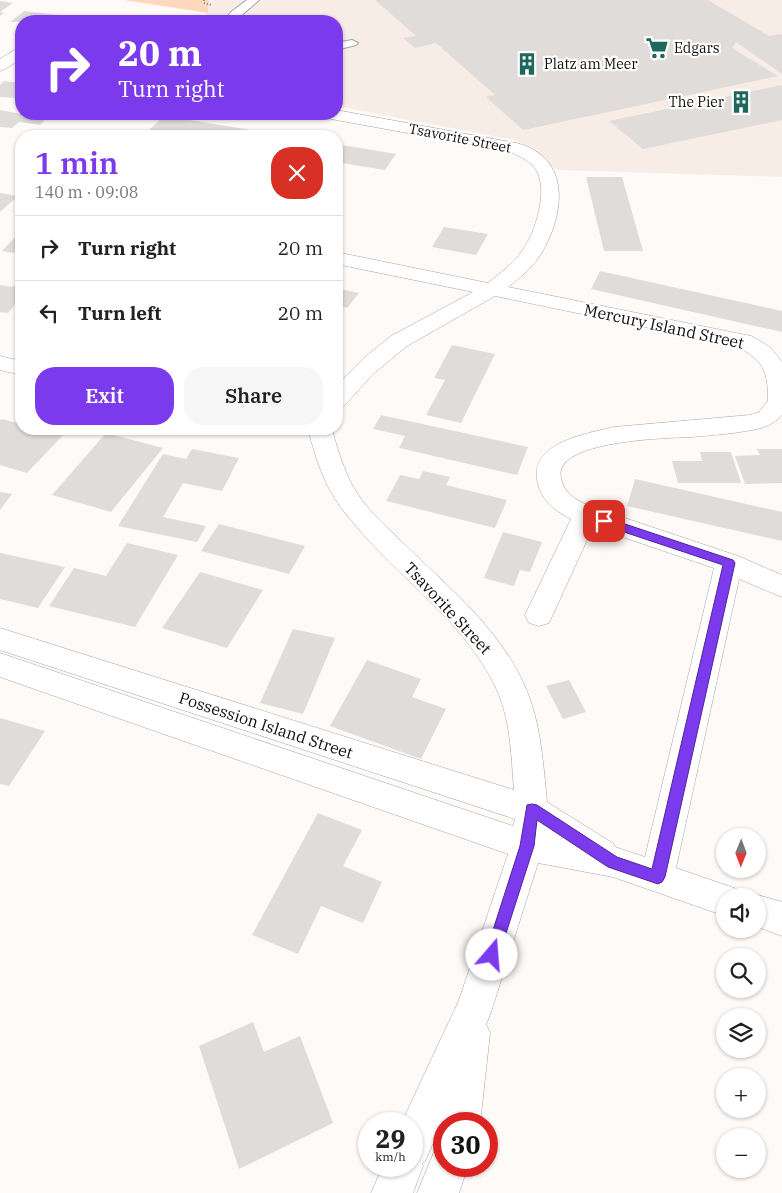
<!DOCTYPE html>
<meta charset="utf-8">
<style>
:root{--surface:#fff;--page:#f6f6f6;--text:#222;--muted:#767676;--line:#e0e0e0;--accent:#7c3aed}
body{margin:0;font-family:"IBM Plex Serif",serif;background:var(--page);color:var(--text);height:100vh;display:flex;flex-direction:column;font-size:19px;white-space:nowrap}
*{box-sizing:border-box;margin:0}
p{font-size:16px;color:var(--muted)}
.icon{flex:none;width:28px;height:28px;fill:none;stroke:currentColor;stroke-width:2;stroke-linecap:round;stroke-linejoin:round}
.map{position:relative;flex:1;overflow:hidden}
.side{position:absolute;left:15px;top:130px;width:328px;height:305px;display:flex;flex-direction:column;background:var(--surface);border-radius:20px;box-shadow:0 1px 4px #0004}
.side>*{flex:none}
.top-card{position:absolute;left:15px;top:15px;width:328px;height:105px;border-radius:20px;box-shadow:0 1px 4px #0004;background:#7c3aed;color:#fff;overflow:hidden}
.needle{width:32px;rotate:181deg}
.fabs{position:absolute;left:716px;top:828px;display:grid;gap:10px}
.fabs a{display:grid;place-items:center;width:50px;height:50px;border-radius:50%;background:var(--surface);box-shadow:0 1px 4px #0004;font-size:25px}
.speed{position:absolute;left:358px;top:1112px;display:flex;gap:10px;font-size:25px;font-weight:700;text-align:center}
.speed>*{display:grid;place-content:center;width:65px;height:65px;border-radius:50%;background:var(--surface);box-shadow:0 1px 4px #0004;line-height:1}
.speed small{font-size:12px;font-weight:400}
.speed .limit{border:8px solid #d22;background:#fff;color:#111}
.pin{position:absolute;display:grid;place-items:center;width:42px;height:42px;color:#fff;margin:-21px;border-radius:10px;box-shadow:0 2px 8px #0006}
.me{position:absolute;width:55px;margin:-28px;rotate:18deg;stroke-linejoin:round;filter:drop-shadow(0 0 4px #0008)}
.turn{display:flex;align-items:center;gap:18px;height:105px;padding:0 20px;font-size:22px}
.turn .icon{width:65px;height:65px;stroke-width:2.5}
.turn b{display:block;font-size:35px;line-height:42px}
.round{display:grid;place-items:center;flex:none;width:52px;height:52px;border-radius:20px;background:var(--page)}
.overview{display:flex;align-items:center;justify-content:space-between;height:85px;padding:0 20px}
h1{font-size:30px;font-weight:600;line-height:38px;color:var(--accent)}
.primary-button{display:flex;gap:10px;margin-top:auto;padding:10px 20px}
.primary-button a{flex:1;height:58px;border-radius:20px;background:var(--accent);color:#fff;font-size:20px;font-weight:600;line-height:58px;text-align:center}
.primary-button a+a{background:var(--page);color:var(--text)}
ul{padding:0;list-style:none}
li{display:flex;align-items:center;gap:15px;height:65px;padding:0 20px;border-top:1px solid var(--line)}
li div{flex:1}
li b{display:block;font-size:19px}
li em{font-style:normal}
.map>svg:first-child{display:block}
.built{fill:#f7ede6}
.green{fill:#fdd8bd}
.building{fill:#dfdcd9}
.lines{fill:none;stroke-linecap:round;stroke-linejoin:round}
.service-casing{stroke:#a7a4a2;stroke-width:2}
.minor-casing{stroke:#a7a4a2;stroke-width:1}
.tertiary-casing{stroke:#a7a4a2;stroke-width:1}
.path{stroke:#8c8988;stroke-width:2;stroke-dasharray:1 2;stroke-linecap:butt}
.service{fill:#fff;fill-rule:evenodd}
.minor{fill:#fff;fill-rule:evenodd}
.tertiary{fill:#fff;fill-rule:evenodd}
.route{fill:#7c3aed;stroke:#51269a}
.labels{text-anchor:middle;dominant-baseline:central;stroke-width:4.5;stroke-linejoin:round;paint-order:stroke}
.far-poi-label{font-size:14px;fill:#0f0e0d;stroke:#fff;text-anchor:start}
.far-street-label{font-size:14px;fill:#0f0e0d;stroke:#fff}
.street-label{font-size:16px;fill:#0f0e0d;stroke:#fff}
</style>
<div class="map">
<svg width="782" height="1193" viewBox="0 0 782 1193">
<rect width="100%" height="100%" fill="#fefaf8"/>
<!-- built -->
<path class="built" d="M209 0H782V177L559 170 542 161 525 145 514 140 336 106V21H201L208 13Z"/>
<!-- green -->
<path class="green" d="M124 0H209L208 13Z"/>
<!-- building -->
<path class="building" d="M375 0H708L769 36 782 34V74L736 42 732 48 778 76 523 130 486 97 495 95 436 43 415 48 403 38 416 36Z
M0 1 13 3 0 12 4 13 0 16Z
M24 11 59 15 52 21 10 22Z
M84 16 111 20V21H75Z
M4 81 21 83V93L16 98 0 97V85Z
M782 85V120L643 149 609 121Z
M0 110 21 114 48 117 40 125 19 122 12 128 0 127Z
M164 116 283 135 282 136H185L149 130Z
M336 144 396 154 385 170 336 162Z
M586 177H622L643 251H604Z
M0 193 18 196 0 212Z
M444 227 488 234 476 255 432 247Z
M17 235 21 236V254L2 251Z
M600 271 782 311V332L591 289Z
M21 278V298L8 313 0 312V285L13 287Z
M336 288 359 293 347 308 336 305Z
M452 345 495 354 461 423 426 415 445 380 434 378Z
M381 415 528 447 517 475 399 448 405 436 373 429Z
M2 419 21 424V429H69L27 473 0 465V420Z
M106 433 163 448 111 512 52 495Z
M192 449 239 458 222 491 183 483 163 517 206 526 197 542 118 526 163 454 186 459Z
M757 449H782V483L745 484 735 456 760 455Z
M700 452H731L741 483H678L672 461H702Z
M423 471 450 477 446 485 507 500 495 528 386 501 400 475 419 479Z
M635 479 782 512V541L627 506Z
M0 492 12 494 0 510Z
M219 524 305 546 289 574 201 551Z
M503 532 542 542 530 572 520 570 514 586 484 578Z
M127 543 178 555 135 627 49 606 74 568 106 576Z
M0 553 65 567 38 608 0 599Z
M200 572 263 590 227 648 162 628Z
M293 629 335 638 303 714 260 703Z
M367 660 421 679 412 697 446 709 421 759 330 726Z
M569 680 586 712 563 719 546 686Z
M0 718 45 731 9 786 0 784Z
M318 813 362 830 343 866 382 882 363 923 321 906 298 954 252 935Z
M253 1022 264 1052 300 1036 333 1123 239 1169 199 1046Z"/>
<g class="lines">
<defs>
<path id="service" d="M247 0H259L235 21H225L231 12Z
M352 40 358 43 356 45 336 50V43Z"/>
<path id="minor" d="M21 48V59L5 69 0 71V59L16 49Z
M336 110 516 143C572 157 565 214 541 254 533 267 520 278 508 287L751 336 770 347 782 362V415C774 424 764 428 752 430 732 434 712 435 692 437 669 438 552 440 561 478 564 494 575 499 589 506L738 556 782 575V597L739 579 676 868 737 889 741 896H725V916L613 877 538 863 492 1009 487 1022 474 1027 461 1022 456 1009 508 854 0 677V653L513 826 515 819 0 650V628L514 790C511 755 511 719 495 686 460 614 386 570 340 506 324 484 316 459 309 433L311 429H335L333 433C339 454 345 474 357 493 369 512 387 527 403 543 447 586 498 627 524 684 541 722 543 762 547 802L614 844 615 847 645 857 714 568 593 527 549 623 539 626 529 623 525 615 571 519C556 511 542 502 538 484 527 443 585 434 614 427L750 415 759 412 768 401C768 372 764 360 736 346L495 296 407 346 373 374 344 406 336 408V386L365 357 391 336 473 292 336 264V252L488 283C500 273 513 264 522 251 535 234 549 190 536 170 531 161 520 157 511 152L331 119 325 118 323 114H336Z
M0 356 21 361V375L0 370Z
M758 895 782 902V936L758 927V896H754Z"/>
<path id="tertiary" d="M474 991 487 996 492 1009 486 1024 490 1033 480 1124H444V1132L441 1126 425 1161 422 1163 423 1166 413 1193H371L383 1166H411V1124H401L461 996Z
M444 1148V1166H468L459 1193H417L434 1152Z"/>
</defs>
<!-- service casing -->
<use href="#service" class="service-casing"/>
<!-- minor casing -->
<use href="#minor" class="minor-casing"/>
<!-- tertiary casing -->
<use href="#tertiary" class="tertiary-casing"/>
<!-- path -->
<path class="path" d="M204 0V3L212 5"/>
<!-- service -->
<use href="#service" class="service"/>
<!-- minor -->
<use href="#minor" class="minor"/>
<!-- tertiary -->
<use href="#tertiary" class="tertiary"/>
</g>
<!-- route -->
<path class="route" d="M604 517 733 560 735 563 665 877 662 882 658 884 608 867 537 820 534 846 499 955 497 960 492 962 487 960 485 955 520 846 527 805 532 804 537 805 617 857 652 869 723 565 600 524 598 521Z"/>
<!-- icons -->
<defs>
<symbol id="supermarket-bare" viewBox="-9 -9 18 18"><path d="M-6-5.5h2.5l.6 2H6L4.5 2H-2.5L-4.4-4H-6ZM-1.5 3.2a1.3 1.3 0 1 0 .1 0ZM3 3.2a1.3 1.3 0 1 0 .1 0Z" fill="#1e675d" stroke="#fff" stroke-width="2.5" paint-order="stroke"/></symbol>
<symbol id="building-bare" viewBox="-9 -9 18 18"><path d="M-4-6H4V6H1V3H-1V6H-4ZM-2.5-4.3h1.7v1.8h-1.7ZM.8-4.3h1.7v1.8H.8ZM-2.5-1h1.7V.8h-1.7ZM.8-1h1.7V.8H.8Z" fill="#1e675d" stroke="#fff" stroke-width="2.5" paint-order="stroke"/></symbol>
</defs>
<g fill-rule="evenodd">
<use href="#supermarket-bare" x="641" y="32" width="32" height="32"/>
<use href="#building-bare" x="511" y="48" width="32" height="32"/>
<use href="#building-bare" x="725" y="86" width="32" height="32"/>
</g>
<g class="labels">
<!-- far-poi labels -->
<g class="far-poi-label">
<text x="674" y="48">Edgars</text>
<text x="544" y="64">Platz am Meer</text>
<text x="724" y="102" text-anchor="end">The Pier</text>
</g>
<!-- far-street labels -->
<g class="far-street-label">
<text transform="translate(460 138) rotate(11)">Tsavorite Street</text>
</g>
<!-- street labels -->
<g class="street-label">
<text transform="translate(664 326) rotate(12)">Mercury Island Street</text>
<text transform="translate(448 608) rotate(47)">Tsavorite Street</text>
<text transform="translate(266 725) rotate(18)">Possession Island Street</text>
</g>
</g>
</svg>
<div class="fabs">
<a><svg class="needle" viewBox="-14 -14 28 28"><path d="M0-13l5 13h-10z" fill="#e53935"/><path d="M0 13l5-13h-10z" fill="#767676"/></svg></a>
<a><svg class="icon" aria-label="sound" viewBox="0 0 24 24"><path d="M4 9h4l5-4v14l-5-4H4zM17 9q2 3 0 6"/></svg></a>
<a><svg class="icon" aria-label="search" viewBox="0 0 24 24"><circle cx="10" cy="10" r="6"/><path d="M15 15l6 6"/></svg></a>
<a><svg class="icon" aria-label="layers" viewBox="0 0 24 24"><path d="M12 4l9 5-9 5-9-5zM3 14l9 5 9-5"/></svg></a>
<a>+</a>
<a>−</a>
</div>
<div class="speed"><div>29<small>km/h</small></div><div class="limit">30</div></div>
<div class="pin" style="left:604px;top:521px;background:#d93025"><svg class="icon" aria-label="arrive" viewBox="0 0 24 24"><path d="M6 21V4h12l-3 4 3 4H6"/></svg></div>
<svg class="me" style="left:492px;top:955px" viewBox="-20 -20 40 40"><circle r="19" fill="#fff"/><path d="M0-13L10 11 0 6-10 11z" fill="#7c3aed"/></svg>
<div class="top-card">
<div class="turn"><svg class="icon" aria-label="right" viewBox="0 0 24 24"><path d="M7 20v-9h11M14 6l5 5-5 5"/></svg><div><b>20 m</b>Turn right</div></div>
</div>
<section class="side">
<div class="overview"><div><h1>1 min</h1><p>140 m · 09:08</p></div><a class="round" style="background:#d93025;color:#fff"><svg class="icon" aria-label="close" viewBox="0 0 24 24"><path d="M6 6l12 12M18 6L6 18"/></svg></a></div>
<ul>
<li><svg class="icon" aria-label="right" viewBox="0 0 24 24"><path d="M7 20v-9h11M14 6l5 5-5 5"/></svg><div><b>Turn right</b></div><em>20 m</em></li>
<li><svg class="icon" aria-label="left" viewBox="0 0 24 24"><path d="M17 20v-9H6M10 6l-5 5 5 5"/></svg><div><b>Turn left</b></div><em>20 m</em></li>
</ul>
<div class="primary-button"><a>Exit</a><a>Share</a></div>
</section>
</div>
